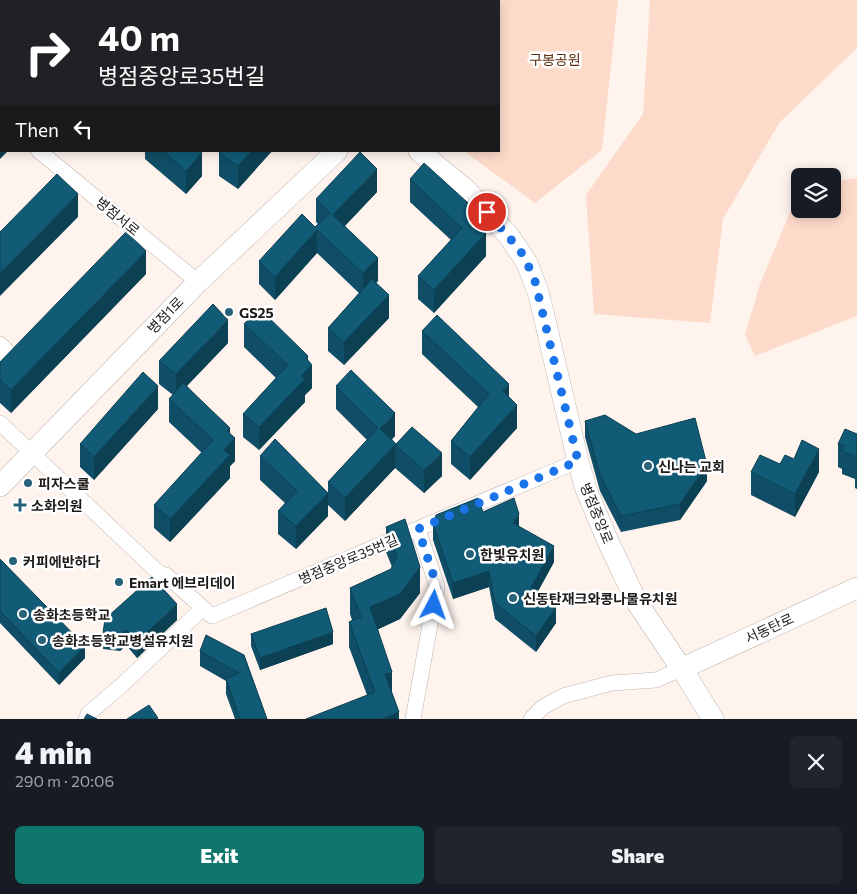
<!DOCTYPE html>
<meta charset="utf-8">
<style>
:root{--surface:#171b24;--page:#20242c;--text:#f1f3f6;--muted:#9ea1a6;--accent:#0f766e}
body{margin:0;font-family:Commissioner,"Noto Sans KR",sans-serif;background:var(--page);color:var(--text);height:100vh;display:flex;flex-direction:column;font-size:19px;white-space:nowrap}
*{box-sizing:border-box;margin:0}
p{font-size:16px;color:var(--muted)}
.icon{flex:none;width:28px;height:28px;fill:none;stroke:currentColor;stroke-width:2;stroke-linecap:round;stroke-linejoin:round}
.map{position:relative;height:719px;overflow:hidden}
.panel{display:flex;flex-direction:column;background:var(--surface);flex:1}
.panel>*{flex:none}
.top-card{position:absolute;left:0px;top:0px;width:500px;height:152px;box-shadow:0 2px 12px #0003;background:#202124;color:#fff;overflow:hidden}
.controls{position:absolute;left:791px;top:168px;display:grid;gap:10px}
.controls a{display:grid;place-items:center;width:50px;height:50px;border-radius:8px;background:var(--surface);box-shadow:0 2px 12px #0003;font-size:25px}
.pin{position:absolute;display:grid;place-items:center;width:42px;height:42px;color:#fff;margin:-21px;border:2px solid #fff;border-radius:50%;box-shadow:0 1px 5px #0007}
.me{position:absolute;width:55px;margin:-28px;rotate:4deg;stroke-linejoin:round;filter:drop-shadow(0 0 4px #0008)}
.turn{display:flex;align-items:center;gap:18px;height:105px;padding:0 15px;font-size:22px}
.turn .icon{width:65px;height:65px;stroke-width:2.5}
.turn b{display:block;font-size:35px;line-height:42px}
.then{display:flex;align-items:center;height:48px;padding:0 15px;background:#0003;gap:10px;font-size:19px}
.round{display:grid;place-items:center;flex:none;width:52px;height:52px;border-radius:8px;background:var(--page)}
.head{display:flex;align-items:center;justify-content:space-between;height:85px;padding:0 15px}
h1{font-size:30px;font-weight:800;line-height:38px}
.action{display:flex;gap:10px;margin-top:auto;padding:10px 15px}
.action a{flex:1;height:58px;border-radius:8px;background:var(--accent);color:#fff;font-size:20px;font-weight:800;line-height:58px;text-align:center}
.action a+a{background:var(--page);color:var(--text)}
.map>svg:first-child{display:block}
.green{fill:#fddbca}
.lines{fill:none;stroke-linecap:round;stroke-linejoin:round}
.street-casing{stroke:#c0b6b1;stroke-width:16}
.secondary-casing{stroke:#c0b6b1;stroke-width:22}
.street{stroke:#fff;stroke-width:15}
.secondary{stroke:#fff;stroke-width:21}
.wall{fill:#0f4e66}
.shaded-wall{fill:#0c4053}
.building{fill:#115b77;stroke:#0c4053}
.route{stroke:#1a73e8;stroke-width:9;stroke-dasharray:0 16.2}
.poi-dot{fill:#27617a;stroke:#fff;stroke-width:2}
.labels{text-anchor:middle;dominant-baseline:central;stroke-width:5;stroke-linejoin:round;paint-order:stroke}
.park-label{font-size:14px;fill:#5d2e12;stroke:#fff}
.street-label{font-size:14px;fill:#1f1b19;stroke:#fff}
.poi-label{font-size:14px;font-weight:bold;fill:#1f1b19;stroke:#fff;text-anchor:start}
</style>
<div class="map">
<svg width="857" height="719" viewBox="0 0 857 719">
<rect width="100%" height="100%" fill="#fef3ed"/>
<!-- green -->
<path class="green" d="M472 0H618L602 150 535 203 464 151H499V1H471Z
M650 0H857V48L779 123 723 219 710 323 594 314 586 195 643 114Z
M857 178V316L755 356 745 335 760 284 800 188V209H832L833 182Z"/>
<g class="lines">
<defs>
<path id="street" d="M0 120 1 121
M39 151 198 282
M0 344 8 352 0 361
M0 423 160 574 166 575 212 616 578 461
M86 719 89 713 122 685 203 608
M413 719 437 586 418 529
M531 719 543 707 563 696 612 683 656 680 681 669"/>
<path id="secondary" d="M232 0 234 1
M461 1 462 0
M419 151 465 189 509 236 527 263 539 295 578 461 586 489 607 539 636 601 687 677 713 719
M0 486 198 282 337 151
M681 669 857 588"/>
</defs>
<!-- street casing -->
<use href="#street" class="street-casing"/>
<!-- secondary casing -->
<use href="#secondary" class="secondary-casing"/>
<!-- street -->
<use href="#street" class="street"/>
<!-- secondary -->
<use href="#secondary" class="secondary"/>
</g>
<!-- wall -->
<path class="wall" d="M0 0 1 1V50L0 49Z
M142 0H200L201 1H142Z
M145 151H200L202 176 186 194 145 159Z
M221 151H272L238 189 219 176V153Z
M410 179 478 225 486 256 434 313 418 299V276L451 240 410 202Z
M377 192 345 226 378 281 376 282 389 318 344 365 328 351V328L359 293 317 253 275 300 259 284V261L315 227 318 224 316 222V199Z
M146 274 11 413 0 403V362Z
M244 324 308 360 312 388 305 395V402L259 450 243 437V414L276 378 244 347Z
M422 331 509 397 517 428 470 480 451 464V441L478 407 422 354Z
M228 343 187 386 230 433 235 461 230 466V478L170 542 154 528V505L202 453 169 422V399L173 395 159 384V361Z
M336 386 395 436 392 439 396 444 442 476 424 493 395 468 345 521 328 505V482L367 440 336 409Z
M158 409 94 480 80 467V444Z
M585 421 707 481 680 520 621 532 600 491 585 437Z
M857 434V489L855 488V479L842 474V469L838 467V444Z
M260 456 328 516 296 549 278 534V511L285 503 260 480Z
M794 459 819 472 795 517 751 495V472L780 464Z
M483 512 519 526 554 562 537 593 556 623 536 652 495 619 489 587 453 599 433 540V524Z
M386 527 420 593 400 619 378 629 392 694 399 719 367 695 349 647V622L352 620 350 614V588L391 569 392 567 386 552Z
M0 559 85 658 59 685 0 623Z
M177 620 137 658 126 645 120 651 103 649V633Z
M251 634 333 644 260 670 251 646Z
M200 651 244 655 267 719H235L226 694V681L200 666Z"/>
<!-- shaded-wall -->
<path class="shaded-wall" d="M114 0H120V1H113Z
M1 135V151H8L0 159V136Z
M252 151H272L238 189V166Z
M202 153V176L186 194V171Z
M377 169V192L333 238V215Z
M78 194V217L0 296V273Z
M478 212V235L472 219Z
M317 230V253L275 300V277Z
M486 233V256L434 313V290Z
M146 251V274L11 413V390Z
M378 258V281L363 296V273Z
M389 295V318L344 365V342Z
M228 320V343L176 397V374Z
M308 356V369L312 365V388L305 395V402L259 450V427Z
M509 384V407L503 391Z
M158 386V409L94 480V457Z
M517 405V428L470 480V457Z
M395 413V436L380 452V429Z
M230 428V443L235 438V461L230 466V478L170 542V519L224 450 227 431Z
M395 445V468L345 521V498Z
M819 449V472L795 517V494Z
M442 453V476L424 493V470Z
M707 465V481L680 520V504Z
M328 493V516L296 549V526Z
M519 514V530L513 523Z
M554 546V562L531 604V588Z
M420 567V593L400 619 370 633V607Z
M489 571V587L453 599V583Z
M177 604V620L137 658V642Z
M556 607V623L536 652V636Z
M126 630V645L120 651V635Z
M333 632V644L260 670V658Z
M85 646V658L59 685V673Z
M392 672V697L385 674Z
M399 712V719H382Z"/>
<!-- building -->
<path class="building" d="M0 0H6L8 1H1V27L0 26Z
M83 0H114L113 1H82Z
M162 0H200L201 1H164Z
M0 120 1 122V135L0 136Z
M163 151H200L202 153 186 171Z
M221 151H252L238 166 219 153Z
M360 152 377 169 333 215 378 258 363 273 317 230 275 277 259 261 302 214 315 227 330 213 316 199Z
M424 163 478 212 472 219 486 233 434 290 418 276 462 228 410 179Z
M57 174 78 194 0 273V232Z
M126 232 146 251 11 390 0 380V362Z
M372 279 389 295 344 342 328 328Z
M213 304 228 320 176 374 159 361Z
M259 308 308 356 306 358 312 365 301 376 305 379 259 427 243 414 288 365 244 324Z
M437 315 509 384 503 391 517 405 470 457 451 441 489 394 422 331Z
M351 370 395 413 380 429 396 444 412 427 442 453 424 470 395 445 345 498 328 482 378 428 336 386Z
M143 372 158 386 94 457 80 444Z
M183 383 230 428 227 431 235 438 224 450 230 455 170 519 154 505 213 440 169 399Z
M605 415 636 434 695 418 707 465 680 504 621 516 600 475 585 421Z
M845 429 857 434V457L842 451 844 446 838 444Z
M275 439 328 493 296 526 278 511 297 491 260 456Z
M802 440 819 449 795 494 751 472 760 455 780 464 785 455 794 459Z
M478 498 483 512 514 498 519 514 513 523 554 546 531 588 556 607 536 636 495 603 489 571 453 583 433 524 436 515Z
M405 519 420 567 400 594 370 607 392 672 385 674 399 712 382 719H306L375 692 349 622 361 617 350 588 391 569 397 555 386 527Z
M0 559 85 646 59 673 0 611Z
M152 577 177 604 137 642 126 630 120 635 103 633 105 619Z
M326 608 333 632 260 658 251 634Z
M206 635 244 655 267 719H240L226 679 239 673 200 651Z
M149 705 158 718 157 719H127Z
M87 714 97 719H84Z"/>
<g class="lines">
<!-- route -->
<path class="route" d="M434 605 437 586 418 529 578 461 534 277 520 250 487 212"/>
</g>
<!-- markers -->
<g class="poi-dot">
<circle cx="229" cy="312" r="5"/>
<circle cx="648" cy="466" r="5"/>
<circle cx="28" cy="483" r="5"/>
<path d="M17.5 497.5h5v5h5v5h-5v5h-5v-5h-5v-5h5z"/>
<circle cx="470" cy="554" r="5"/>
<circle cx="13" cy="561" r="5"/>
<circle cx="119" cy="582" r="5"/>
<circle cx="513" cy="598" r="5"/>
<circle cx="23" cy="614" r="5"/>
<circle cx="42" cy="640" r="5"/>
</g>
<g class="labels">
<!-- park labels -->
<g class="park-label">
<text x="555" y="59">구봉공원</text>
</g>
<!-- street labels -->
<g class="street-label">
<text transform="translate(118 216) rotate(39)">병점서로</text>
<text transform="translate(165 315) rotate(-46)">병점1로</text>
<text transform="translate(597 513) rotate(68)">병점중앙로</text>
<text transform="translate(348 559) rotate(-23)">병점중앙로35번길</text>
<text transform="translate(769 628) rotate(-25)">서동탄로</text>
</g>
<!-- poi labels -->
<g class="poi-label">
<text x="239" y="312">GS25</text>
<text x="658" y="466">신나는 교회</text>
<text x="38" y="483">피자스쿨</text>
<text x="31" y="505">소화의원</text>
<text x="480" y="554">한빛유치원</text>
<text x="23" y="561">커피에반하다</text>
<text x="129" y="582">Emart 에브리데이</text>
<text x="523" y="598">신동탄재크와콩나물유치원</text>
<text x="33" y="614">송화초등학교</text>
<text x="52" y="640">송화초등학교병설유치원</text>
</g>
</g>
</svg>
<div class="controls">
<a><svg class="icon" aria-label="layers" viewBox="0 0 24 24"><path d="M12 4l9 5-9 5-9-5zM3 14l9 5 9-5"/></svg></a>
</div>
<div class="pin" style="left:487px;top:212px;background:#d93025"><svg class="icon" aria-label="arrive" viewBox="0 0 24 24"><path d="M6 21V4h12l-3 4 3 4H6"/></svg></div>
<svg class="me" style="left:434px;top:605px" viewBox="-20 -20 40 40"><path d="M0-17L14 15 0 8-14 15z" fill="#1a73e8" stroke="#fff" stroke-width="4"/></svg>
<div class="top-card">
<div class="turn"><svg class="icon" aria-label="right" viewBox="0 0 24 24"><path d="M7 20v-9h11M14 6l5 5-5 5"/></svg><div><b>40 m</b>병점중앙로35번길</div></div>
<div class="then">Then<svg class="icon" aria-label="left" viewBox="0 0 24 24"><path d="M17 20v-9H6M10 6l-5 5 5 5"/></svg></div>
</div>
</div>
<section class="panel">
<div class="head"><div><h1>4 min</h1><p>290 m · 20:06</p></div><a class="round"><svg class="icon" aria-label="close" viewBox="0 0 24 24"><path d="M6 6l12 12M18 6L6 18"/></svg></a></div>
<div class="action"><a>Exit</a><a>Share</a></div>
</section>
